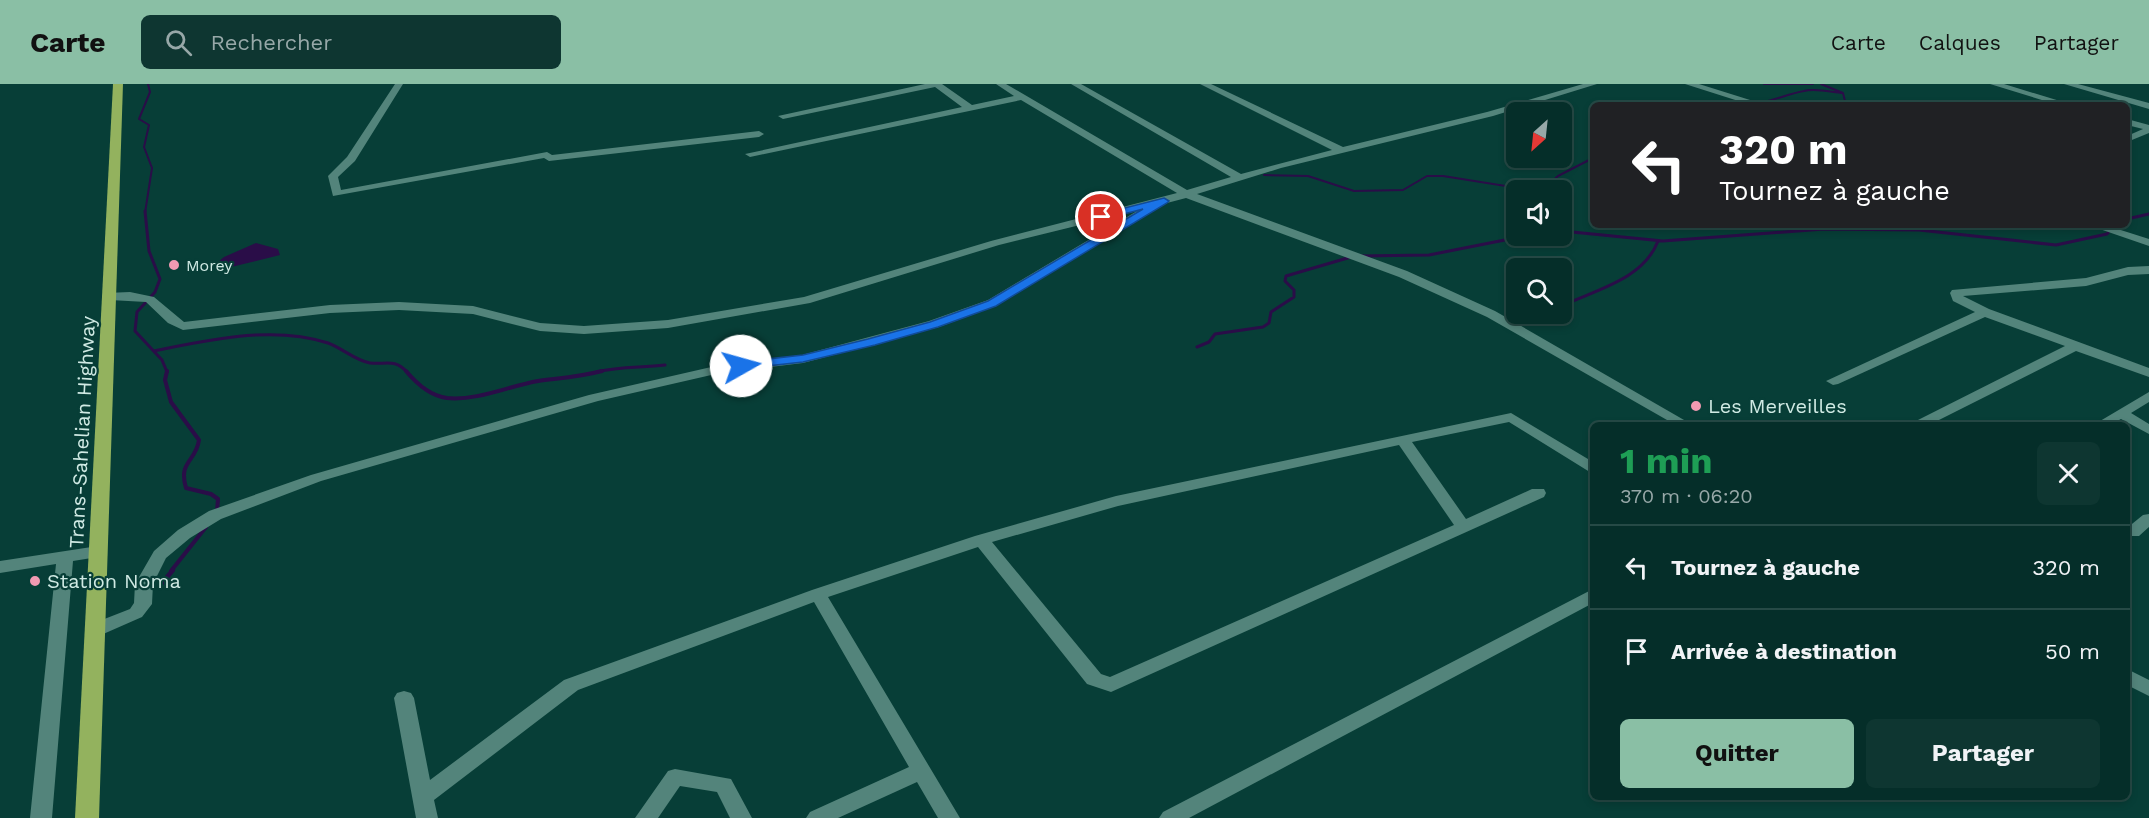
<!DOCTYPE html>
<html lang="fr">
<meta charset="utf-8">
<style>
:root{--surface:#052e29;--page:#0e3631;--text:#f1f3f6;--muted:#97a8a8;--line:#264a46;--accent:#8abfa5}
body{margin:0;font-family:"Work Sans",sans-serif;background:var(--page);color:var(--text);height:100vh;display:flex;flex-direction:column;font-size:22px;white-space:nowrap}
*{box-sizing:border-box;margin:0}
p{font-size:20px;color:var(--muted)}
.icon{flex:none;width:33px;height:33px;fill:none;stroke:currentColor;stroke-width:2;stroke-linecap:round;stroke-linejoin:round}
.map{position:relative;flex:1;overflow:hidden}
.drawer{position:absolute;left:1590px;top:338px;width:540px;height:378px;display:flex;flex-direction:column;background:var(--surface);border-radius:9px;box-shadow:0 3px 9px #0003,0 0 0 2px var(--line)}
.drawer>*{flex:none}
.hud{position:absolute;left:1590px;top:18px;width:540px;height:126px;border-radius:9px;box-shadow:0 3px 9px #0003,0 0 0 2px var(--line);background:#202124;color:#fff;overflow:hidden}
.needle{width:39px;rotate:207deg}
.fabs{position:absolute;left:1506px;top:18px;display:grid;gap:12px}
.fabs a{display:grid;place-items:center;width:66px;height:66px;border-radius:9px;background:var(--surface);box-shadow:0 3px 9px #0003,0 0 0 2px var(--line);font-size:30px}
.pin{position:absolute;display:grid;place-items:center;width:51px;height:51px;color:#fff;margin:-26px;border:3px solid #fff;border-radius:50%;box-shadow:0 2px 6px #0007}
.me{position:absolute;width:66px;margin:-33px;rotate:83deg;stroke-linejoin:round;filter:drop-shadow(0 0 4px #0008)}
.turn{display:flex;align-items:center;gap:21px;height:126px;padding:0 30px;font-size:27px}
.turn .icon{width:78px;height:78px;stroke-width:2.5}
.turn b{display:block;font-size:42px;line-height:51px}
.round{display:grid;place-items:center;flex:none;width:63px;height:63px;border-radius:9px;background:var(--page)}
.overview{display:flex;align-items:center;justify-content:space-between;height:102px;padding:0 30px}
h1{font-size:36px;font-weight:700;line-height:45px;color:#1e9e55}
.button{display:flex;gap:12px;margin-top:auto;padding:12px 30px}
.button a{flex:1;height:69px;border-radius:9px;background:var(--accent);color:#111;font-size:24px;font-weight:700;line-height:69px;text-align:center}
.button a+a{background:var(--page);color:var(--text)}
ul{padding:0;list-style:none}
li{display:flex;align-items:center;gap:18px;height:84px;padding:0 30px;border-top:2px solid var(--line)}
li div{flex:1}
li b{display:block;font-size:22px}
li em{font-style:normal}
header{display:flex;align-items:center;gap:36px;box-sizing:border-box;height:84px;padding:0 30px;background:var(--accent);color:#111}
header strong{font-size:28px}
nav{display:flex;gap:33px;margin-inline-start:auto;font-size:21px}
.search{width:420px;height:54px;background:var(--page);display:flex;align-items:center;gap:15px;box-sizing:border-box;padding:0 21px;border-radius:9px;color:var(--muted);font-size:22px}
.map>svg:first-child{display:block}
.water{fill:#2a0d48}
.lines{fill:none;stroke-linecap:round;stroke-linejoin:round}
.stream-far3{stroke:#2a0d48;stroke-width:2}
.stream-far2{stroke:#2a0d48;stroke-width:3}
.stream-far1{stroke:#2a0d48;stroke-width:4}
.stream{stroke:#2a0d48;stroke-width:4.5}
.minor{fill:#53847b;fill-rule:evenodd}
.trunk{fill:#93b25e;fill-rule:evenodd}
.route{fill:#1a73e8;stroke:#114b97;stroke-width:1.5}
.poi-dot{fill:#f19ab2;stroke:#073e37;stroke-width:2}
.labels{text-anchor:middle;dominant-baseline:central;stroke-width:4.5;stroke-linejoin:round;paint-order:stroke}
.far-poi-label{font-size:16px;fill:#d0eae4;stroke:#073e37;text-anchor:start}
.poi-label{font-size:20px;fill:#d0eae4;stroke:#073e37;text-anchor:start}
.street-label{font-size:20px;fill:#d0eae4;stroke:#073e37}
</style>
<header>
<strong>Carte</strong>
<div class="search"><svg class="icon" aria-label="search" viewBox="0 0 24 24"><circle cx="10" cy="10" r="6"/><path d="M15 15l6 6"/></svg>Rechercher</div>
<nav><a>Carte</a><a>Calques</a><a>Partager</a></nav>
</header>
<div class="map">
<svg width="2149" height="734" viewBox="0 0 2149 734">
<rect width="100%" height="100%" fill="#073e37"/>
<!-- water -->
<path class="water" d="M256 159 278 165 280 171 227 184 213 182 224 173Z"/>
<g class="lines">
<!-- stream-far3 -->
<path class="stream-far3" d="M1764 0H1813
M1843 9 1846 21
M1757 19C1774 17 1787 10 1804 7 1815 4 1831 8 1843 9L1821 0
M1699 21 1743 18
M1264 91 1308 92 1354 107 1403 106 1427 92H1443L1531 106
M1534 106 1543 105 1558 92 1593 74
M145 129 152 84 144 63 149 41 139 35 150 8 148 0"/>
<!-- stream-far2 -->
<path class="stream-far2" d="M145 127 149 167 160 195 155 208 137 228 135 247 162 276 167 288
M2127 135 2149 130
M1562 147 1663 157 1824 145 1919 146 2056 161 2107 150 2114 141
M1358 172 1429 171 1525 152
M1566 220C1599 205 1644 194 1658 157
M1197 263 1209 258 1215 250 1263 243 1269 239 1271 228 1294 213V206L1285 197 1286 192 1351 173
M154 267C209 256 273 241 328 259 342 264 356 277 370 279 386 281 394 274 407 288
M597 288C620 282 641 284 665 281"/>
<!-- stream-far1 -->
<path class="stream-far1" d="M167 287 165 296 171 318 199 356C196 378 178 377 186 404L211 410 218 415 217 427
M406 287C416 299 431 312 447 314 477 317 509 302 538 297 561 294 579 293 602 287
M171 487 206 443"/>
<!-- stream -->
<path class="stream" d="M162 499 173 486"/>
<!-- minor -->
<path class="minor" d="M395 0H403L355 77 338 93 341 106 547 68 552 71 759 47 764 50 759 53 549 77 544 74 333 112 328 92 347 73Z
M925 0H942L972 21 1014 12 996 0H1006L1187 106 1231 93 1071 0H1081L1241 90 1332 66 1200 0H1211L1343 63 1487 28 1583 0H1597L1493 32 1281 84 1197 110 1407 187 1495 227 1691 340H1674L1487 233 1399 193 1186 114 1148 124 1150 127 1149 129 996 222 939 243 803 279 720 289 598 317 321 397 221 435 190 454 166 474 153 500 152 520 142 533 101 551 95 553 89 551 86 546 89 541 130 525 134 519 135 500 154 467 178 446 209 427 311 391 589 311 720 281 802 271 929 237 988 216 1137 127 999 161 810 219 668 244 584 250 540 247 473 230 399 226 330 229 183 246 168 239 146 218 110 216 106 215V209L130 208 154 213 184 238 330 221 399 218 473 222 540 239 584 242 668 236 804 213 991 157 1177 109 1021 16 750 73 745 70 962 23 935 3 783 35 778 32Z
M1685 0H1699L1766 21H1751Z
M1990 0H2004L2073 21H2058Z
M2064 0H2078L2149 19V25Z
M2127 35 2149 41V49L2127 58V52L2143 45 2127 41Z
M2088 141H2105L2149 155V162Z
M2149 182V190L2128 191 2086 202 1963 212 1989 225 2149 284V293L2076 267 1931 340H1914L1916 337 2065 262 1985 233 1838 300 1833 301 1826 297 1975 228 1953 217 1950 209 1952 206 2086 194 2128 183Z
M2149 308V318L2131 329 2149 340V350L2121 335 2111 340H2095Z
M1511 329 1593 378V390L1509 338 1412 358 1466 435 1532 405H1544L1546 409 1544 413 1111 608 1087 600 978 463 828 513 960 734H938L917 698 838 734H806L810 728 909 683 814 518 578 606 434 716 438 734H416L394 614 397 609 404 607 411 609 414 614 430 696 564 596 812 506 975 452 1116 412ZM1399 361 1454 441 1110 593 1101 590 992 458 1118 422Z
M2149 430V443L2139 452H2127V444L2143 431Z
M98 462 104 464 106 468 104 472 73 477 52 734H30L56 480 0 489V477Z
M1593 505V519L1189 734H1159L1163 728Z
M2127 585 2149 596V612L2127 601Z
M675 685 731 695 752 734H730L717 708 680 702 658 734H635L668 687Z"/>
<!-- trunk -->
<path class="trunk" d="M113 0H123L99 734H75Z"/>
</g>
<!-- route -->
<path class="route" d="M1164 114 1169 117 1167 119 996 222 938 243 875 261 803 278 741 285 735 282 741 278 803 271 868 255 930 238 988 217 1143 125 1101 136 1097 135V131Z"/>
<!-- markers -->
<g class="poi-dot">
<circle cx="174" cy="181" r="6"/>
<circle cx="1696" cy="322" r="6"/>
<circle cx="35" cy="497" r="6"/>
</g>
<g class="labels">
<!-- far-poi labels -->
<g class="far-poi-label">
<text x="186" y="181">Morey</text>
</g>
<!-- poi labels -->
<g class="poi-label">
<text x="1708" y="322">Les Merveilles</text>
<text x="47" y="497">Station Noma</text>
</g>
<!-- street labels -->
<g class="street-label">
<text transform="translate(82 348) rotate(-87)">Trans-Sahelian Highway</text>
</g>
</g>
</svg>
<div class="fabs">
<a><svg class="needle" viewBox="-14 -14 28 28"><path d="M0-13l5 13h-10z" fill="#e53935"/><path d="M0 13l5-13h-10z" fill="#97a8a8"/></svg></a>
<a><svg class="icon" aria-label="sound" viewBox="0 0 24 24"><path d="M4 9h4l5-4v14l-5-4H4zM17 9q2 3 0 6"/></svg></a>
<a><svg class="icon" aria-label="search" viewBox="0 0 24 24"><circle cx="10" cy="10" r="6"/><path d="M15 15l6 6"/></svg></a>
</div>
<div class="pin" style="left:1101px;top:133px;background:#d93025"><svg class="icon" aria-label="arrive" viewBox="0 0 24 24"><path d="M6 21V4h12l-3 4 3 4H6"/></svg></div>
<svg class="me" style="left:741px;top:282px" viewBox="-20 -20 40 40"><circle r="19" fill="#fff"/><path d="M0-13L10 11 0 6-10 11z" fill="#1a73e8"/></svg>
<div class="hud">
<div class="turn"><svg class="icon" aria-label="left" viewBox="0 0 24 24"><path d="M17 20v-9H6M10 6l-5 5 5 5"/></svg><div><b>320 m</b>Tournez à gauche</div></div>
</div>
<section class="drawer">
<div class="overview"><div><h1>1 min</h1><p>370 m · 06:20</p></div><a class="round"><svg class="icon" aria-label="close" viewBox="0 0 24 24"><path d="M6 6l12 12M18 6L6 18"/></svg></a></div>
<ul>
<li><svg class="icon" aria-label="left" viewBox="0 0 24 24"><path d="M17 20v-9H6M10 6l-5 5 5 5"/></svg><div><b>Tournez à gauche</b></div><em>320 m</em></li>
<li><svg class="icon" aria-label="arrive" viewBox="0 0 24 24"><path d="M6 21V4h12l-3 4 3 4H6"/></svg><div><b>Arrivée à destination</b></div><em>50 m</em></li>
</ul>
<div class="button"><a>Quitter</a><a>Partager</a></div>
</section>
</div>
